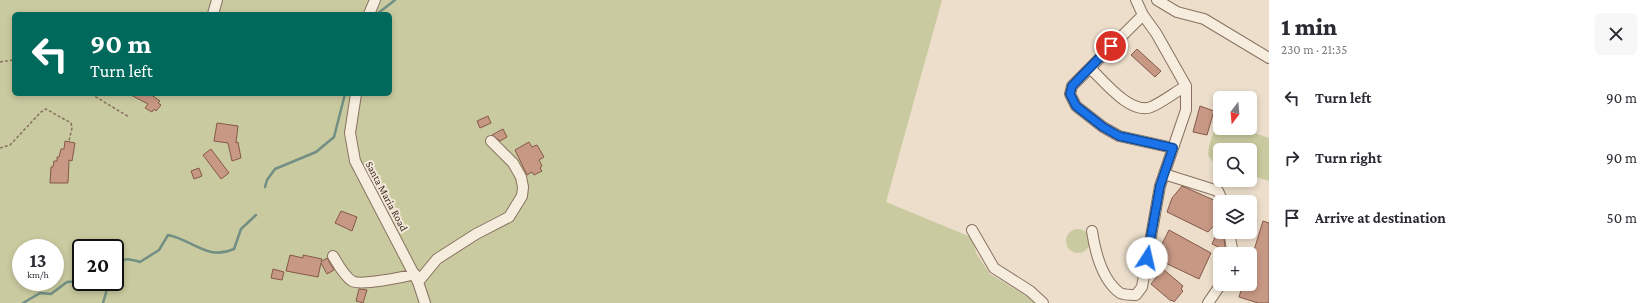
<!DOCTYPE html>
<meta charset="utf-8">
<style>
:root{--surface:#fff;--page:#f7f7f7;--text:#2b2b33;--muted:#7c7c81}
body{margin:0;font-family:"Crimson Pro",serif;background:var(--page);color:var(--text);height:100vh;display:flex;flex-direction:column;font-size:15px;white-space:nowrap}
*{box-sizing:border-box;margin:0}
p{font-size:13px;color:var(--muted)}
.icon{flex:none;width:22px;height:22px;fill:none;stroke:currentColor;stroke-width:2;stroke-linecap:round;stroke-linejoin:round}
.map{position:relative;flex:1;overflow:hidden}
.side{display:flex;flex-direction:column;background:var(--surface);width:380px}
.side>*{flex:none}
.banner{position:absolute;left:12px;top:12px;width:380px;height:84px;border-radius:6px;box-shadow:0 2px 6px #0003;background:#00695c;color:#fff;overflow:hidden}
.needle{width:26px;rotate:196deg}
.fabs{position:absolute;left:1213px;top:91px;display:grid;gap:8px}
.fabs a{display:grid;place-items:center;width:44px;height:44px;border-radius:6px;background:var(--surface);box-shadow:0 2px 6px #0003;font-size:20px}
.speed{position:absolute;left:12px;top:239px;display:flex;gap:8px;font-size:20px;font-weight:700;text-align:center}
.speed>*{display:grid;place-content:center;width:52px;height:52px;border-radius:50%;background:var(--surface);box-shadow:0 2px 6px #0003;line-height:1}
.speed small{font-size:10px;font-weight:400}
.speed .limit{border:2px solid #111;border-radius:6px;background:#fff;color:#111}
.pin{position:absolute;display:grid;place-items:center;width:34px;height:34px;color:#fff;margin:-17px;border:2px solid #fff;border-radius:50%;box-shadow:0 1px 4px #0007}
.me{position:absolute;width:44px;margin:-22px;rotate:10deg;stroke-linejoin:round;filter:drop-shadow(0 0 3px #0008)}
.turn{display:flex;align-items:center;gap:14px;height:84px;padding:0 12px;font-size:18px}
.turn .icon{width:52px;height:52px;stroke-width:2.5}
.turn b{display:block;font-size:28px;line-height:34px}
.round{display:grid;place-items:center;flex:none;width:42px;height:42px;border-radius:6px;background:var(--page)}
.headline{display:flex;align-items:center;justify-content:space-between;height:68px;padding:0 12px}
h1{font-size:24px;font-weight:800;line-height:30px}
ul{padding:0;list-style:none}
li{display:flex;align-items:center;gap:12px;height:60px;padding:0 12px}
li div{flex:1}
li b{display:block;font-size:15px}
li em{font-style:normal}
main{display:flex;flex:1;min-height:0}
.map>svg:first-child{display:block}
.green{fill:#c9ca9f;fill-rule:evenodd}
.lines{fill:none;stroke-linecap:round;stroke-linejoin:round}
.stream{stroke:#728f84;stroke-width:2.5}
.building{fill:#c79884;stroke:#855948}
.minor-casing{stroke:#887160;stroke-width:12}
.path{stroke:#887160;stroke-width:1.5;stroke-dasharray:3 2;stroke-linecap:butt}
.minor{stroke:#f7edde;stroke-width:10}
.route-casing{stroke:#114b97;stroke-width:10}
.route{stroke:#1a73e8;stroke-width:7}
.labels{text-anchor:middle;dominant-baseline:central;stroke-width:4;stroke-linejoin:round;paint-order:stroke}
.street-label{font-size:11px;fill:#392b22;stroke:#f4e9da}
</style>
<main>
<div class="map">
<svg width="1269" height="303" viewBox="0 0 1269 303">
<rect width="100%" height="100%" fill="#ecdecb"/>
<!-- green -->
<path class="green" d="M0 0H942L886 202 973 238 976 253 990 274 1038 303H0ZM14 14H390V94H14ZM21 248H55V282H21ZM81 248H115V282H81Z
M1220 124V128H1240L1269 138V181L1250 175V150H1220V164L1213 162 1208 155 1209 146 1215 128Z
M1066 241a12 12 0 1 1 24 0a12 12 0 1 1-24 0Z"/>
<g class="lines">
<!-- stream -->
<path class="stream" d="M377 14 395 0
M265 187 267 180 275 169 316 152 334 137 345 94
M115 265C123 257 130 259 140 262L159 250 168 235C193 240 208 261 234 249L241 229 256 215
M23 303 40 293 51 294 67 282 81 281
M103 303 109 282"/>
</g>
<!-- building -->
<path class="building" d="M1137 49 1161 71 1155 77 1131 55Z
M129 94H150L160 101 158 103 161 105 156 111 154 109 152 112 145 108 148 104Z
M1200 106 1214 111 1207 135 1193 132Z
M488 116 491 123 480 128 477 121Z
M217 123 238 126 236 143 238 142 241 158 232 161 228 143 214 141Z
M503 129 507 137 500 141 492 135Z
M65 141 75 143 72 161 69 160 68 183H50L51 167H53L54 161H57V157H59L61 149H64Z
M529 142 532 147 537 145 544 157 539 160 542 166 540 168 542 171 534 175 532 172 527 175 515 150Z
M211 149 229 173 221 179 203 155Z
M199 168 202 176 194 179 191 171Z
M1182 186 1216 201 1220 208 1219 220 1208 232 1167 212 1172 198Z
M341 211 357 217 352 231 335 223Z
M1263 221 1269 223V303H1258L1239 297 1243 284H1250V263Z
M1169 230 1211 253 1199 279 1155 258Z
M1216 235 1224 238 1225 246 1223 249 1212 244Z
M290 255 303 258V255L322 259 321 262 327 258 334 270 327 274 321 263 318 277 286 271Z
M273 269 284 272 282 280 271 278Z
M1163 269 1183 286 1181 289 1183 291 1174 302 1172 300 1171 301 1151 284Z
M359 289 367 290 363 303 356 301Z"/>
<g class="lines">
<defs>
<path id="minor" d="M1157 0 1177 12 1204 19 1269 58
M213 14 217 0
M369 14 375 0
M1143 15 1072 86 1070 94 1076 106 1103 127 1119 136 1173 148
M1090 68C1103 80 1130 115 1151 107 1163 102 1175 92 1186 86
M356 94 350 133 355 161 418 282 425 303
M1164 174 1218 191 1223 202
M972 230 994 268 1030 291 1043 303
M1092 231C1095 251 1102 280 1120 293 1124 295 1131 295 1136 295L1142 287 1160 186 1186 110V86L1156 33 1143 15 1136 0
M1229 232 1233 254
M333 256C338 264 344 276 352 281 360 286 404 277 415 274
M418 282 437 259 476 234 509 217 522 196 523 187 521 177 513 163 491 141
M1208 303 1221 284"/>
</defs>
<!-- minor casing -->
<use href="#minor" class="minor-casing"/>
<!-- path -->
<path class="path" d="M0 62 14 60
M91 94 129 117
M0 148 10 145 41 112 46 109 71 123 72 128 69 141"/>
<!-- minor -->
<use href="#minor" class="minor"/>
</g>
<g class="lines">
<defs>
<path id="route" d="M1111 46 1072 86 1070 94 1076 106 1103 127 1119 136 1173 148 1160 186 1147 258"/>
</defs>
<!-- route casing -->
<use href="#route" class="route-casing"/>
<!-- route -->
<use href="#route" class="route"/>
</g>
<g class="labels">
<!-- street labels -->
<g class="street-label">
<text transform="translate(387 196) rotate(62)">Santa Maria Road</text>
</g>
</g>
</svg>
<div class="fabs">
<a><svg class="needle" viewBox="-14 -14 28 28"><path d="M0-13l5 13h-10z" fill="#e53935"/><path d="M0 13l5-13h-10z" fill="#7c7c81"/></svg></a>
<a><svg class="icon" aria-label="search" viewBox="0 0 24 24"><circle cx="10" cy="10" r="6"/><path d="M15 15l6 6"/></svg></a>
<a><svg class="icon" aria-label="layers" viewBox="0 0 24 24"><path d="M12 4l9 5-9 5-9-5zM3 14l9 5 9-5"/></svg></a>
<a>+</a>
</div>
<div class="speed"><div>13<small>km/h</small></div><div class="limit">20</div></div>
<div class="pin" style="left:1111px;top:46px;background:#d93025"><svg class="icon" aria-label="arrive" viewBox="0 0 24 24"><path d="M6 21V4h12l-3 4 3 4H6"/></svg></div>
<svg class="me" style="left:1147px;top:258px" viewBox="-20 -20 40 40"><circle r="19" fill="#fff"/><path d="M0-13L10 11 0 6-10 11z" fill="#1a73e8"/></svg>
<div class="banner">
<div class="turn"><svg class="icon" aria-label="left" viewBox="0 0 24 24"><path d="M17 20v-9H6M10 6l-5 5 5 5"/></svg><div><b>90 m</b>Turn left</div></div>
</div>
</div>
<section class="side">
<div class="headline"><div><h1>1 min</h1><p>230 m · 21:35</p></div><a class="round"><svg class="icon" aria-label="close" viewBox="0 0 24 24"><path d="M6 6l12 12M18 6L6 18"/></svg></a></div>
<ul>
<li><svg class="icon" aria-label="left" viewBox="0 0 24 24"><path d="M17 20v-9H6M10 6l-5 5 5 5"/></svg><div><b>Turn left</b></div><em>90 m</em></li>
<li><svg class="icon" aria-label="right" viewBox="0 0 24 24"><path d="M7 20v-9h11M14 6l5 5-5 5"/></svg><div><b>Turn right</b></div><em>90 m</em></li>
<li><svg class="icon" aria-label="arrive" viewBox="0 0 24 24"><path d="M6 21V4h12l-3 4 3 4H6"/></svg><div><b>Arrive at destination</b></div><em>50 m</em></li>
</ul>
</section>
</main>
